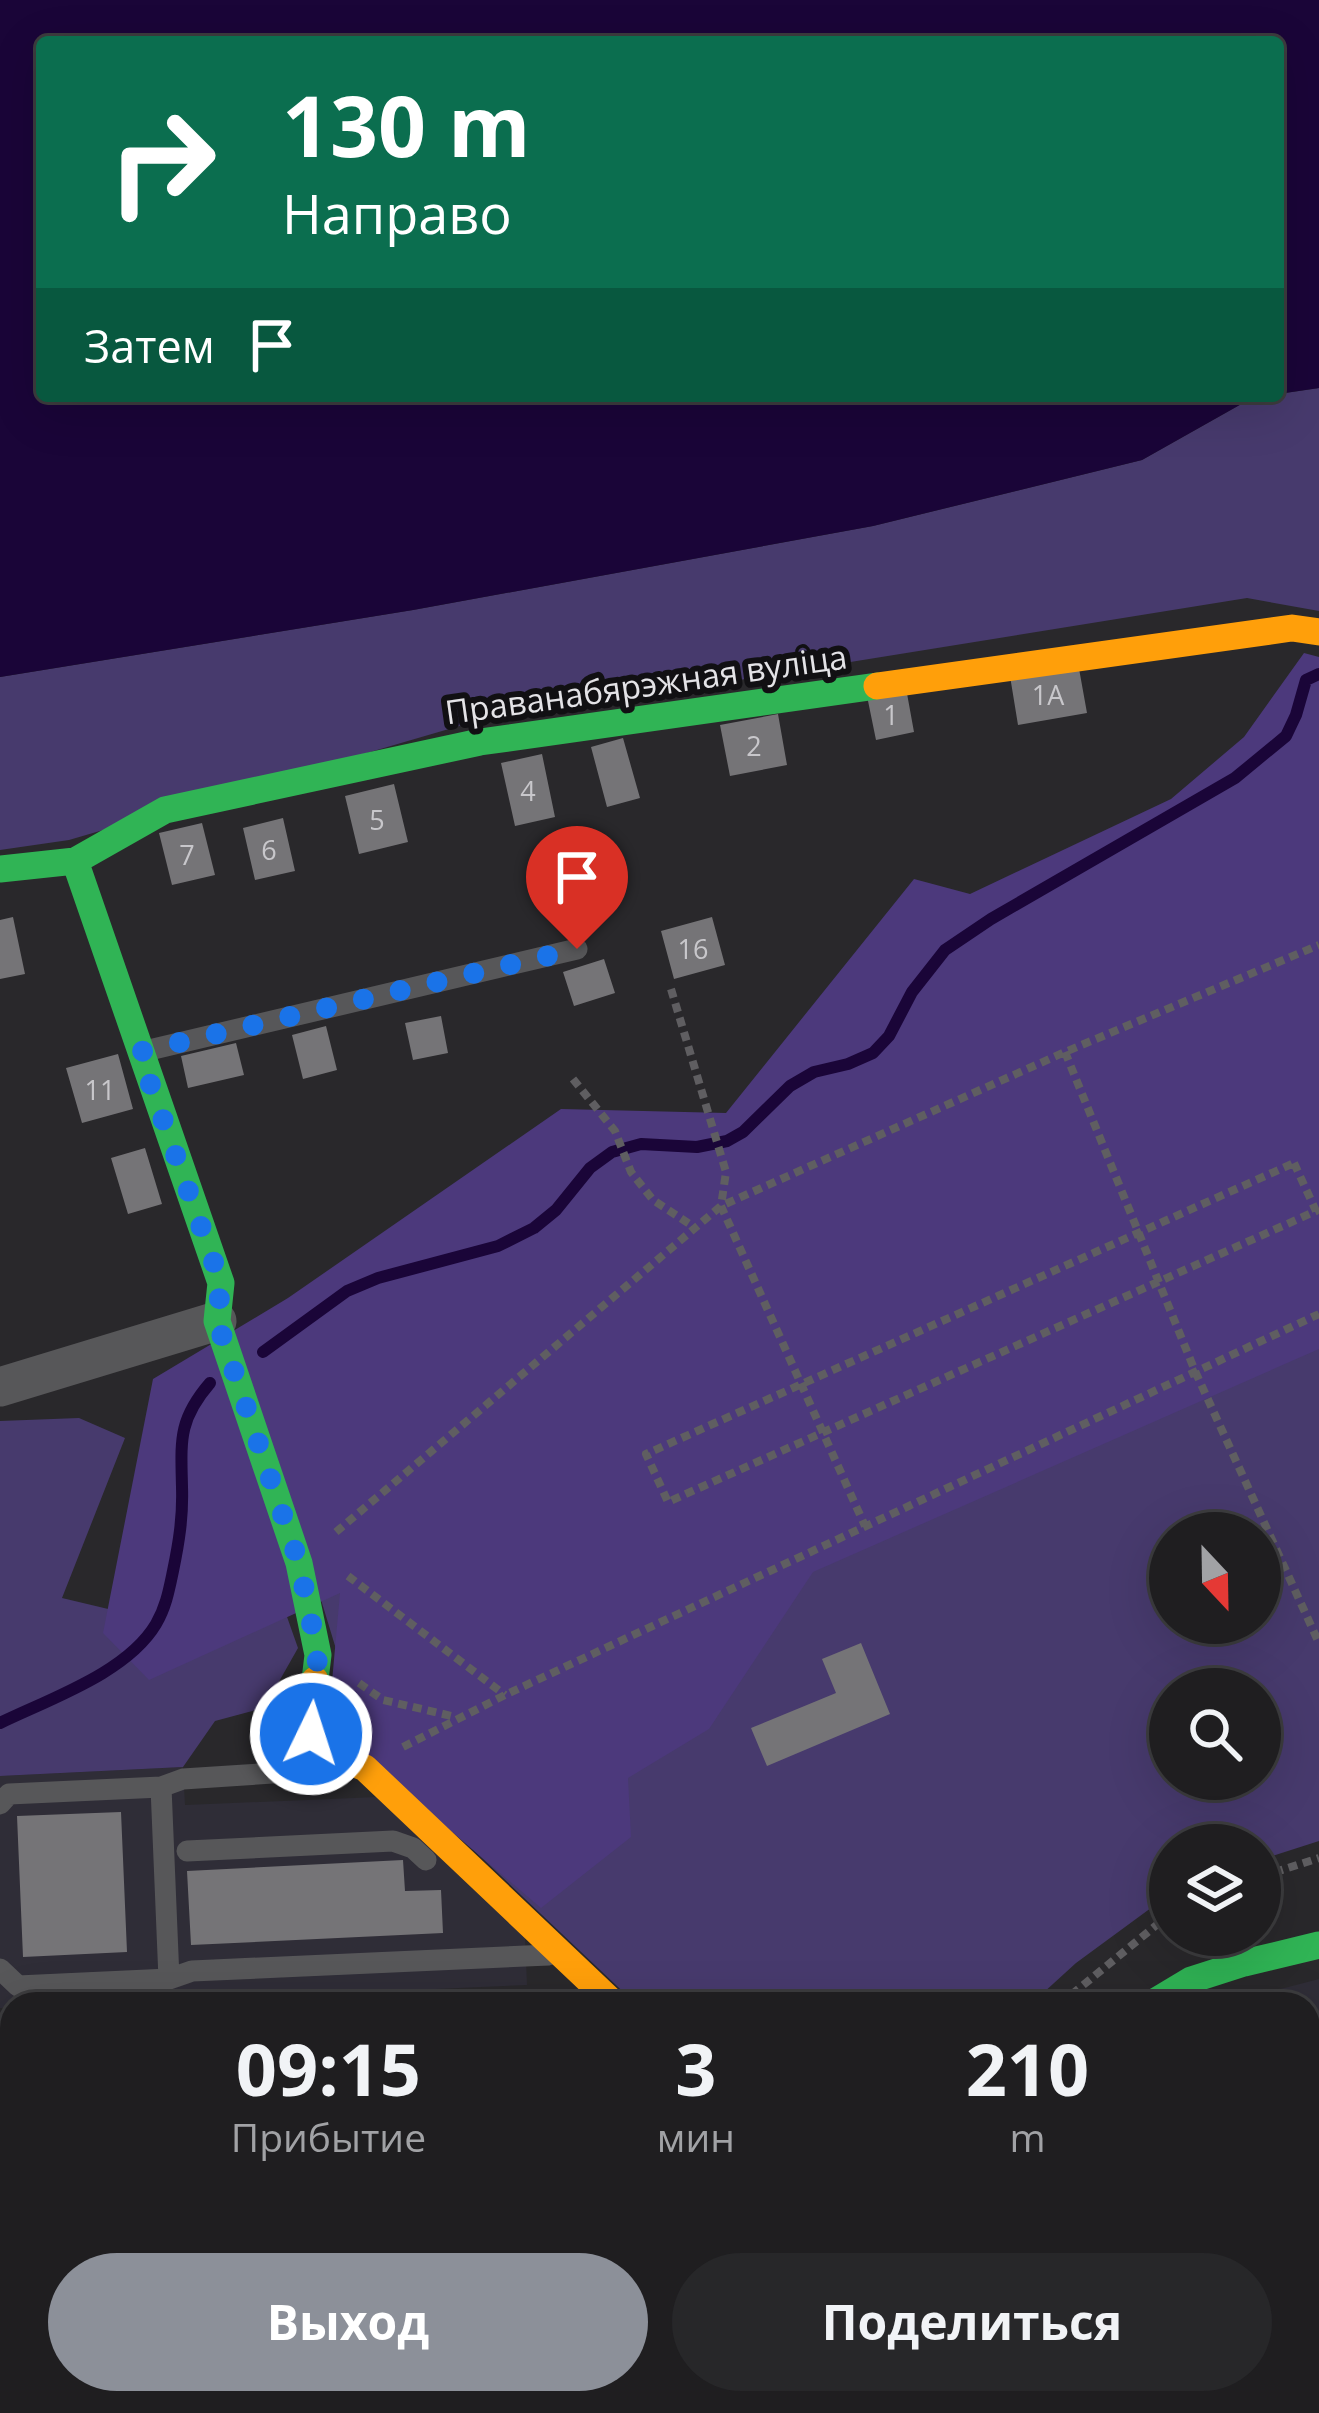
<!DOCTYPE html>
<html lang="ru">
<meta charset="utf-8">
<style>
:root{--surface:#1f1e20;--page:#272729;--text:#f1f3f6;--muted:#a1a2a5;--line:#3c3c3e;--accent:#8c9099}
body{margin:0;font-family:"Open Sans",sans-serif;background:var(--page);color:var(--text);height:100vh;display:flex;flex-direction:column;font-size:45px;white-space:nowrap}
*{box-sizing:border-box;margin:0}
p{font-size:39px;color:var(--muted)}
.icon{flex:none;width:66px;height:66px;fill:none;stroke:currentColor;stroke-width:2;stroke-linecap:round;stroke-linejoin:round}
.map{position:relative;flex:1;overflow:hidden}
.drawer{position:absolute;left:0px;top:1992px;width:1320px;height:423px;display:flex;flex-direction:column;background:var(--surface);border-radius:36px 36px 0 0;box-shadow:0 12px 48px #0002,0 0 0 3px var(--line)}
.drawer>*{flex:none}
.guide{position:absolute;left:36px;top:36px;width:1248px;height:366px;border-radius:12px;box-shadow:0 12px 48px #0002,0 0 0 3px var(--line);background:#0b6e4f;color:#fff;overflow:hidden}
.needle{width:78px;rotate:158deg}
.fabs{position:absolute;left:1149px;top:1512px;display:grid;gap:24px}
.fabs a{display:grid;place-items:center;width:132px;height:132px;border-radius:50%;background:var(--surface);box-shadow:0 12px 48px #0002,0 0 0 3px var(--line);font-size:60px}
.pin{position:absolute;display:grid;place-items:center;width:102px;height:102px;color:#fff;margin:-123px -51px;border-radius:50% 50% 50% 0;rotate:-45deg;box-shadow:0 0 12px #0007}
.pin .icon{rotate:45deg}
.me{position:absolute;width:132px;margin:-66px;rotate:4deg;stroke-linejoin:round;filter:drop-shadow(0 0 9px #0008)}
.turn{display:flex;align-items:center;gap:42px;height:252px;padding:0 48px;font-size:54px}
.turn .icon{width:156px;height:156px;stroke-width:2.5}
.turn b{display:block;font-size:84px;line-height:102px}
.then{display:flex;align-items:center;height:114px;padding:0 48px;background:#0003;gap:24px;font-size:45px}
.eta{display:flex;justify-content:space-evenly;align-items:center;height:204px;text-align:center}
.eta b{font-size:72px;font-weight:700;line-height:84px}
.cta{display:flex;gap:24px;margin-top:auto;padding:24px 48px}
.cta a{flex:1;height:138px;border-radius:72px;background:var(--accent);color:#fff;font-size:48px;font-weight:700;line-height:138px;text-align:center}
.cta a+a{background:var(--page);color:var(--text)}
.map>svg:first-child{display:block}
.built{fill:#2f2d37}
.green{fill:#473a6d;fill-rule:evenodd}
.forest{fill:#4c397c}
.water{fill:#1a0538}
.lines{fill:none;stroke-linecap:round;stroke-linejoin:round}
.stream{stroke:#1a0538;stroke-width:12}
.building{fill:#757477}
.path{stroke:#5f5e61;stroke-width:8;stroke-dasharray:9 6;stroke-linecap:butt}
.lane{stroke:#575759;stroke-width:21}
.street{stroke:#575759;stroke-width:39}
.fast{stroke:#30b455;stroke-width:27}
.slow{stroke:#ff9f0a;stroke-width:27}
.route{stroke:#1a73e8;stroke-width:21;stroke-dasharray:0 37.8}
.labels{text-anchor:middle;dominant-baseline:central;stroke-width:12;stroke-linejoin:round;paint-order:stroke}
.number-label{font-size:27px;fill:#c8c7cb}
.street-label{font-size:33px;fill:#e4e3e7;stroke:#111013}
</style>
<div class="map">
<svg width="1319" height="2413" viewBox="0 0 1319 2413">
<rect width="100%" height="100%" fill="#29282b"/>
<!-- built -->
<path class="built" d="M183 1767 185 1805 377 1797 525 1936 527 1985 96 2004H12V2008H0V1776Z
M1319 1979V2413H835L845 2403H1308V2004H1257L1269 1992Z"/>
<!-- green -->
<path class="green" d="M1319 388V611L1247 598 466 724 69 840 0 850V677L413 610 873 526 1142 460 1252 398Z
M1319 921V1841L1260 1860V1845H1170V1894L1076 1963 1031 2004H636L366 1748 302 1537ZM1170 1533H1260V1623H1170ZM1170 1689H1260V1779H1170Z
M212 1404 298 1648 264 1708 215 1721 183 1767 0 1776V1421L79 1418 125 1438 62 1598 125 1613Z
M12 2232V2401L0 2392V2236Z
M15 2403H528L533 2408 528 2413H28Z"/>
<!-- forest -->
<path class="forest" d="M1304 653 1319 657V1349L813 1572 709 1729 628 1778 631 1837 541 1908 328 1726 340 1593 149 1680 103 1633 153 1379 288 1298 561 1109 726 1113 914 879 970 894 1171 799 1244 737Z"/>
<!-- water -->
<path class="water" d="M0 0H1319V388L1278 394V42H42V396H1268L1252 398 1142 460 873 526 413 610 0 677Z"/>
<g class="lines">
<!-- stream -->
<path class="stream" d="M263 1352 347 1291 378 1278 498 1246 534 1228 556 1210 590 1168 612 1152 641 1144 697 1147 727 1141 743 1132 790 1086 814 1072 848 1064 873 1053 889 1036 912 992 945 950 991 919 1235 778 1286 736 1296 715 1306 680 1319 674
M0 1723C49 1699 127 1673 156 1624 166 1607 169 1590 173 1571 179 1542 183 1517 182 1487 181 1441 178 1420 210 1383"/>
</g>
<!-- building -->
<path class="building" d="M1078 663 1087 713 1018 725 1010 676Z
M906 688 914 732 876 740 867 696Z
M778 714 787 765 730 776 720 725Z
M623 738 640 798 607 807 591 747Z
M542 754 555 817 515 826 501 763Z
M394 784 408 842 359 854 345 796Z
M283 818 295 871 255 880 243 828Z
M202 823 215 875 172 885 159 833Z
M13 917 25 974 0 979V920Z
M712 917 725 965 674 979 661 931Z
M604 959 615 993 574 1006 563 972Z
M441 1016 448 1053 413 1060 405 1023Z
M326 1026 337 1070 303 1079 292 1035Z
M236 1043 244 1075 188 1088 181 1056Z
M118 1054 133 1109 82 1123 66 1068Z
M145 1148 162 1204 128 1214 111 1158Z
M861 1643 890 1714 767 1766 751 1728 836 1693 822 1659Z
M121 1812 127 1952 23 1957 17 1816Z
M403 1860 405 1891 441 1890 443 1933 191 1945 187 1871Z
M919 2403H1178L1167 2413H908Z"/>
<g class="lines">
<!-- path -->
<path class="path" d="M671 989 726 1172 721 1206 865 1526
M1065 1052 1195 1371 1319 1643
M573 1079 615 1131 631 1172 653 1200 694 1227
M1294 1163 1316 1211 668 1502 646 1454Z
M336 1532 721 1206 1065 1052 1319 945
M348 1576 505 1695
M359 1683 383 1700 456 1717
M403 1747 505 1695 1319 1314
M1260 1877 1319 1858
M1060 2004 1170 1914
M551 2403 560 2413
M605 2413 616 2403"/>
<!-- lane -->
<path class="lane" d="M145 1051 577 949
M161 1787 169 1979
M0 1804 9 1794 161 1787 183 1779 334 1769
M187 1851 393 1841 413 1848 426 1860
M0 1969 18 1986 169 1979 192 1971 549 1955
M1308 2146 1319 2155
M1308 2374 1319 2368
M1237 2413 1255 2403"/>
<!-- street -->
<path class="street" d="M0 1387 217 1321"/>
<!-- fast -->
<path class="fast" d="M75 861 221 1283 217 1321 299 1563 318 1655 315 1680
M0 869 75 861 165 810 480 742 877 686
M1151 2004 1191 1980 1244 1963 1319 1945
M707 2413 718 2403"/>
<!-- slow -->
<path class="slow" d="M877 686 1292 628 1319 632
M315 1680C313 1691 309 1699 307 1709 300 1742 341 1758 365 1768L614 2004"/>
</g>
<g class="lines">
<!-- route -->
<path class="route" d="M311 1734 305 1713 313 1693 318 1655 299 1563 217 1321 221 1283 139 1052 577 949"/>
</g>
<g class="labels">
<!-- number labels -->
<g class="number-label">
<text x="1048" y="694">1А</text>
<text x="891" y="714">1</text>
<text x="754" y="745">2</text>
<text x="528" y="790">4</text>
<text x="377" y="819">5</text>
<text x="269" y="849">6</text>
<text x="187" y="854">7</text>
<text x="693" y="948">16</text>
<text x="100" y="1089">11</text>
</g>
<!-- street labels -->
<g class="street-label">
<text transform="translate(646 684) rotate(-8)">Праванабярэжная вуліца</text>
</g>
</g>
</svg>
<div class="fabs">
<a><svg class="needle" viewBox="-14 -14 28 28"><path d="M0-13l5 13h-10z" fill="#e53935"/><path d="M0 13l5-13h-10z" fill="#a1a2a5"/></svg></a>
<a><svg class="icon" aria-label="search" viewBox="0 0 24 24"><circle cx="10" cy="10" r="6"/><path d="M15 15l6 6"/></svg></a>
<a><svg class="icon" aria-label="layers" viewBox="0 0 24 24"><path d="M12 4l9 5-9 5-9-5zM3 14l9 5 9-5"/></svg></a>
</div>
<div class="pin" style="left:577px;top:949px;background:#d93025"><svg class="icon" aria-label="arrive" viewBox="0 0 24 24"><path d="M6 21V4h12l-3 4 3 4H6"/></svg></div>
<svg class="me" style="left:311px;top:1734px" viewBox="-20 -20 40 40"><circle r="17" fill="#1a73e8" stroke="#fff" stroke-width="3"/><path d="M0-11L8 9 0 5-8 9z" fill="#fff"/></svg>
<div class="guide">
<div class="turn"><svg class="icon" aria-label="right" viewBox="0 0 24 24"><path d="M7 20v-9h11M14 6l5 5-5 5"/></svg><div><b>130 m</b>Направо</div></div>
<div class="then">Затем<svg class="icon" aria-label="arrive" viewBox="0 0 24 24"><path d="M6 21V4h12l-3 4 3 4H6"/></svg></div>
</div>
<section class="drawer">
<div class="eta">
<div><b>09:15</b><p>Прибытие</p></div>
<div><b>3</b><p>мин</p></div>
<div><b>210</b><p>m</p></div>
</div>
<div class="cta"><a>Выход</a><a>Поделиться</a></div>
</section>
</div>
